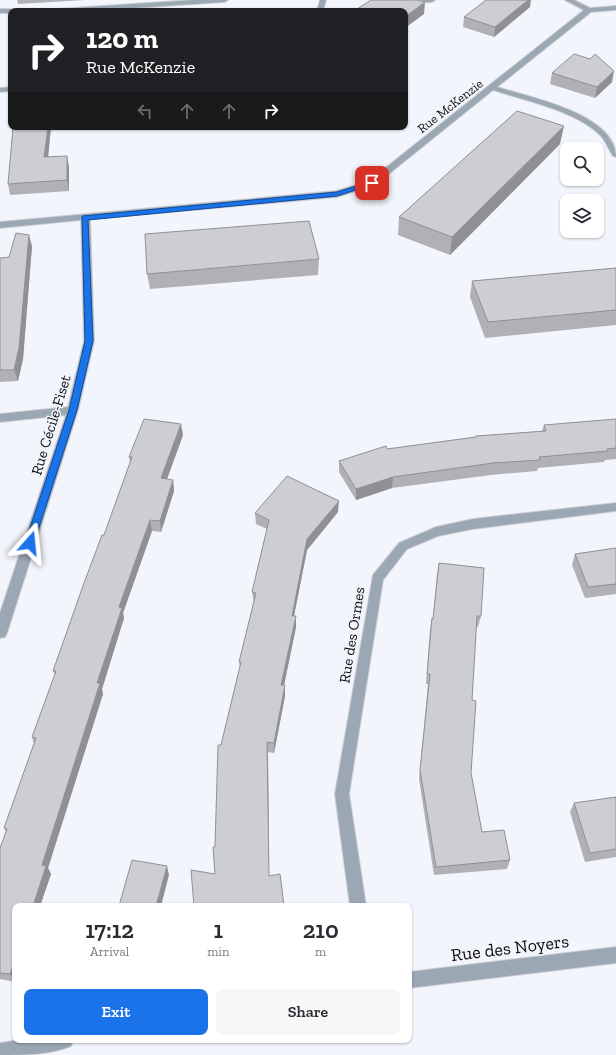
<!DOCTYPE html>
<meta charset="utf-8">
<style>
:root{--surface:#fff;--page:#f7f7f7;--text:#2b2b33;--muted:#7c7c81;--accent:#1a73e8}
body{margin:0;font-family:"Zilla Slab",serif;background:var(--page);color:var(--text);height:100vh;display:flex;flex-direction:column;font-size:15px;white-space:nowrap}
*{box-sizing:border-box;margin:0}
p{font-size:13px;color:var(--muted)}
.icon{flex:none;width:22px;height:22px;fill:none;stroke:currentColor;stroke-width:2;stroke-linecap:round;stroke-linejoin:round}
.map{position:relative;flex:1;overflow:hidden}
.side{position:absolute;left:12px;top:903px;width:400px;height:140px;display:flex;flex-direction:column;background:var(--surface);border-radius:8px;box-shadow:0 1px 3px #0004}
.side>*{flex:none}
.banner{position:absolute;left:8px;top:8px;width:400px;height:122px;border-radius:8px;box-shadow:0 1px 3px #0004;background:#202124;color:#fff;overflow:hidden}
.buttons{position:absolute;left:560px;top:142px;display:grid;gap:8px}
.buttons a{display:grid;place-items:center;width:44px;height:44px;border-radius:8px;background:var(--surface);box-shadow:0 1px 3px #0004;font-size:20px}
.pin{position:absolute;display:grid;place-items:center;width:34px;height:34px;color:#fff;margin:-17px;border-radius:8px;box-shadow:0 2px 6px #0006}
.me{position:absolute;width:44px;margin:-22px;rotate:18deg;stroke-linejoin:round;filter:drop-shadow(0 0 3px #0008)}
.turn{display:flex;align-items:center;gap:14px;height:84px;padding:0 12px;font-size:18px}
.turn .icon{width:52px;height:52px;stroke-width:2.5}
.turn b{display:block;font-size:28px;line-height:34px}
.lanes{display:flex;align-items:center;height:38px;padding:0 12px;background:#0003;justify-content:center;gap:20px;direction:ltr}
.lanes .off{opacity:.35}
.eta{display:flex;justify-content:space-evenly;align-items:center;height:68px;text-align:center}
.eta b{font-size:24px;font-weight:600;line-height:28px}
.action{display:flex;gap:8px;margin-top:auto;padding:8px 12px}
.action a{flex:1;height:46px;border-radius:8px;background:var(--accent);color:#fff;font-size:16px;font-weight:600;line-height:46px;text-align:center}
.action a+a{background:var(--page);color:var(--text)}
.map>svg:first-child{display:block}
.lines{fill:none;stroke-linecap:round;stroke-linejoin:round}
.lane-casing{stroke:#cfd0d7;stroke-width:2}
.street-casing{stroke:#cfd0d7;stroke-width:2}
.lane{fill:#9ba8b4;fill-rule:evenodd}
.street{fill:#9ba8b4;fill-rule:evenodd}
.wall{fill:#b0b0b6}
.shaded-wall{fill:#909094}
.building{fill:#cdcdd4;stroke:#909094}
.route{fill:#1a73e8;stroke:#114b97}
.labels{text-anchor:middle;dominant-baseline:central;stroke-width:3;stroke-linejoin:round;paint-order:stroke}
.far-street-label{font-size:13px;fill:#0f0f12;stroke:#f3f5fc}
.street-label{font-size:15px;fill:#0f0f12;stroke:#f3f5fc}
.near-street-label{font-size:18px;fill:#0f0f12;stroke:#f3f5fc}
</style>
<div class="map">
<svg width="616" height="1055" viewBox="0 0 616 1055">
<rect width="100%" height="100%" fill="#f3f5fc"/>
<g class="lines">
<defs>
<path id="lane" d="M193 0H228L225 2 89 11H54L57 9Z
M421 0H435C432 3 424 3 421 0Z
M0 9H11L14 11H11V13H0Z"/>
<path id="street" d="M320 0H326L323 11H317Z
M565 0H574L590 8 616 6V10L591 12 497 87C530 97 616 114 616 157L613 156C609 150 606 143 602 137 578 111 526 101 493 90L375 185 337 197 90 219 94 341 78 410 7 633 5 637 0 638V613L66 415 0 422V414L68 407 84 341 81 220 0 228V222L336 191 369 181 584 10Z
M11 87V91L0 92V88Z
M616 503V511L473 529 438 536 407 549 383 580 349 794 366 906H350L335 794 373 575 399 543 436 527 473 519Z
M616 947V963L409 988V972Z
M19 1040H73L71 1046C49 1055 23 1055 0 1055V1043Z"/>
</defs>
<!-- lane casing -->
<use href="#lane" class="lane-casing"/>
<!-- street casing -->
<use href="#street" class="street-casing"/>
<!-- lane -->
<use href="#lane" class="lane"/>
<!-- street -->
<use href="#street" class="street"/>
</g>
<!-- wall -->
<path class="wall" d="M17 0H85L18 4Z
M530 7 494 37 463 27 464 17Z
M552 73 612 82 595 98 550 84Z
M13 127H51L48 157 69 167V191L10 195 8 184Z
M560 144 450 255 398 235 399 217Z
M32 246 23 359 18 381 0 382V258L9 257Z
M319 259 318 275 150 289 147 274Z
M616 268V325L485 338 470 297 472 281Z
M616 419V459L605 460 604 462 538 468 537 471 491 475 392 488 356 500 339 472V461L387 449 475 437 476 436 542 431 544 425Z
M183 435 167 479 173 480 174 491 161 532 152 531 123 613 124 618 102 689 103 694 48 868 51 874 40 906H15V982L0 979V848L6 832 4 828 34 744 32 737 55 675 53 671 104 535 130 463 129 457Z
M338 512 307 550 294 616H296V627L284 685H285V696L274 753 268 752 269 876 284 906 215 874V847L221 745 240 667 239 662 254 603 252 592 267 529 256 524 255 513Z
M616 548V594L585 598 572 565 575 554Z
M439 563 481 616 478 627H476L472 700 471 773 482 832 510 860 507 869 434 875 419 779 428 684H426L430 629 432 618H433L437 574Z
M616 797V857L585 862 570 812 574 803Z"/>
<!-- shaded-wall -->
<path class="shaded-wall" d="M528 0H531L530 7 494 37 495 27Z
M425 2 424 14 405 28V17Z
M614 71 612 82 595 98 597 87Z
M564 126 560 144 450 255 452 237Z
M48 127H51L47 168 44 157Z
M67 156 69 167V191L67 180Z
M29 235 32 246 23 359 18 381 14 370Z
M181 424 183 435 163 490 161 478Z
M393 477 392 488 356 500V489Z
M173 480 174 491 161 532 160 521Z
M339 501 338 512 307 550 292 626V616L307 539Z
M150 520 152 531 123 613 124 618 102 689 103 694 48 868 51 874 40 906H33L42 865 97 683 119 607Z
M296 616V627L282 695 281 685Z
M285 685V696L274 753V743Z
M267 742 268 752 269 884V876Z
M167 866 169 875 161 906H156Z
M15 960V981L10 974Z"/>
<!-- building -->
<path class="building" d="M371 0H417L425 2 405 17V11H354Z
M486 0H528L495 27 464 17Z
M574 54 590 59 595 54 614 71 597 87 552 73Z
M517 111 564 126 452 237 399 217Z
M13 127H48L44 157 67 156V180L8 184Z
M309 221 319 259 147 274 145 234Z
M16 233 29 235 19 348 14 370H0V258L9 257Z
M616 268V310L488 322 472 281Z
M144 419 181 424 161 478 173 480 160 521 150 520 119 607 122 608 97 683H100L42 865 46 866 33 906H15V960L10 974 0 973V848L7 829 4 828 36 738 32 737 56 671H53L84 583 102 535H104L132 457H129Z
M616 419V448L607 449 608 451 539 457 540 460 493 463 393 477 356 489 339 461 386 446 387 449 476 437V436L546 431 544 425Z
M287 476 339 501 307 539 292 616H296L281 685H285L274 743 267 742 269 876 280 874 284 906H194L191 870 215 874 213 847H215L218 745H221L241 662H239L256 593 252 592 269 520 255 513Z
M616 548V584L588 587 575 554Z
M439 563 484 568 481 616H477L472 700 476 701 471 773 482 832 504 830 510 860 436 867 420 770 430 674H427L432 618 433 619Z
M616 797V849L590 853 574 803Z
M132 860 167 866 156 906H119Z"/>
<!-- route -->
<path class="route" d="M372 181 375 183 374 184 337 196 88 220 93 341 77 410 34 543 30 547 26 546 25 543 69 410 85 341 82 216 337 192Z"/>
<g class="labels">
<!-- far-street labels -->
<g class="far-street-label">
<text transform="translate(450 106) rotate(-38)">Rue McKenzie</text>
</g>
<!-- street labels -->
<g class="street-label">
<text transform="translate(51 425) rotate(-73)">Rue Cécile-Fiset</text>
<text transform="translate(352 635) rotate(-81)">Rue des Ormes</text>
</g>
<!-- near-street labels -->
<g class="near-street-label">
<text transform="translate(510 948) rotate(-7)">Rue des Noyers</text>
</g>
</g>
</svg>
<div class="buttons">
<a><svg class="icon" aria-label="search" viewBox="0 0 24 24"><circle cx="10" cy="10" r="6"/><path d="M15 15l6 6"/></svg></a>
<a><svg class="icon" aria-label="layers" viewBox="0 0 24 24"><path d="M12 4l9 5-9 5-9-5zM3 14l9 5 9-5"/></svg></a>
</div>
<div class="pin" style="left:372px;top:183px;background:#d93025"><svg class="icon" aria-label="arrive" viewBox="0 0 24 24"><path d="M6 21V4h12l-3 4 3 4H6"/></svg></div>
<svg class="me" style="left:30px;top:543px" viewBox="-20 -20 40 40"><path d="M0-17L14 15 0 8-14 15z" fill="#1a73e8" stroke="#fff" stroke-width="4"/></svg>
<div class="banner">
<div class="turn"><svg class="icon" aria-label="right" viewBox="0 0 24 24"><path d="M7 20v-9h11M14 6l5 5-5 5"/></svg><div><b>120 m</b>Rue McKenzie</div></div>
<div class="lanes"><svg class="icon off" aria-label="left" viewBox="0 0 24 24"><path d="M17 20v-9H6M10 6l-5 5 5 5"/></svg><svg class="icon off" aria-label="ahead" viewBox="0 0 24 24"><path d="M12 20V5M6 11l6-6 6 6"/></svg><svg class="icon off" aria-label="ahead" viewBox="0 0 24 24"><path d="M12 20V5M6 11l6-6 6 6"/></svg><svg class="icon" aria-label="right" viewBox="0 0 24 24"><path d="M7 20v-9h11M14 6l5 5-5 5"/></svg></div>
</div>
<section class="side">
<div class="eta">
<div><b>17:12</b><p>Arrival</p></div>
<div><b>1</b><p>min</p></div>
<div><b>210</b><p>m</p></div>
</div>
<div class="action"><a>Exit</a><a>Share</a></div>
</section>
</div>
